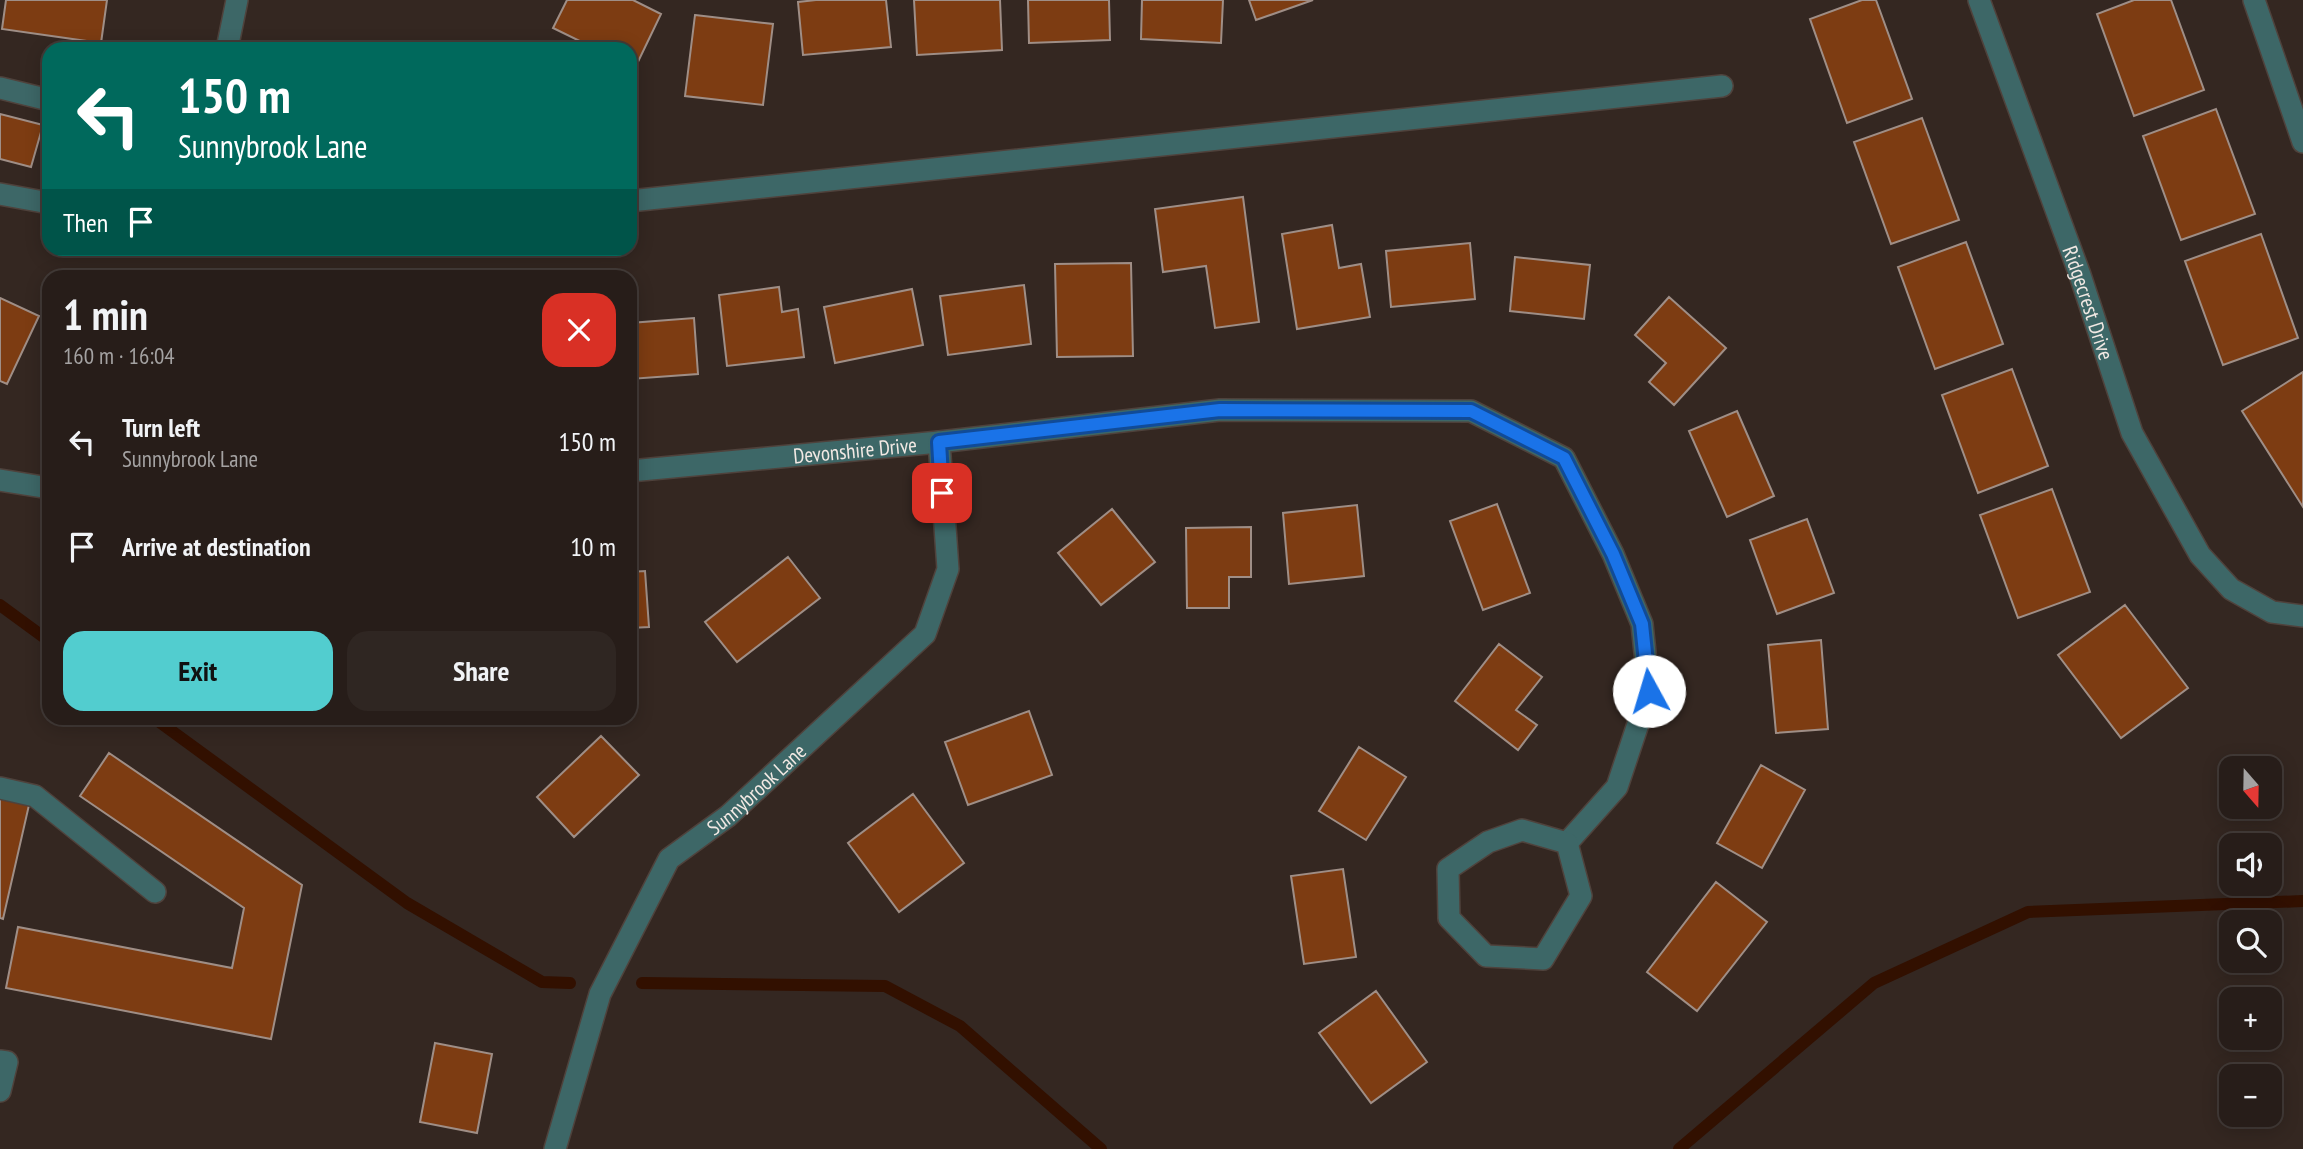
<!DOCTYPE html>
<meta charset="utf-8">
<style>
:root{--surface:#271d19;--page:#2f2622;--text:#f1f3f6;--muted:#a4a2a2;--line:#433b38;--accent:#52cdcf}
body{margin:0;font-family:"PT Sans Narrow",sans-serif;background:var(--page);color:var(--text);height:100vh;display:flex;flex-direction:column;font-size:26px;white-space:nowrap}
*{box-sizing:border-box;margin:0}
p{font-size:23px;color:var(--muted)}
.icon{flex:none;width:38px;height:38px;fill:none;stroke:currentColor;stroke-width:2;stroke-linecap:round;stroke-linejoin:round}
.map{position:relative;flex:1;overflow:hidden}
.panel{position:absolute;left:42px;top:270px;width:595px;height:455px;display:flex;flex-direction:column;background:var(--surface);border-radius:21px;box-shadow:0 4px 18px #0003,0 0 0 2px var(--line)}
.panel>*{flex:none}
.banner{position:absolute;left:42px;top:42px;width:595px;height:214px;border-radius:21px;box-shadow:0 4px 18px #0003,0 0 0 2px var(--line);background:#00695c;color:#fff;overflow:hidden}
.needle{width:46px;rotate:160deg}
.buttons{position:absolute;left:2219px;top:756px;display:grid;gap:14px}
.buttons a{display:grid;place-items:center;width:63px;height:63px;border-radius:14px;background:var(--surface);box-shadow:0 4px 18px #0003,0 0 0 2px var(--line);font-size:35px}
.pin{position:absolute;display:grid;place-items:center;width:60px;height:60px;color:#fff;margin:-30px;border-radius:14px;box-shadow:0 4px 10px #0006}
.me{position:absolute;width:77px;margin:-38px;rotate:354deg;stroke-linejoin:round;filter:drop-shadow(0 0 5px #0008)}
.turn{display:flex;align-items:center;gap:24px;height:147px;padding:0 21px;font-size:32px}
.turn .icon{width:91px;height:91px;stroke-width:2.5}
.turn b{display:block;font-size:49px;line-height:60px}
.then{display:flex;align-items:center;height:66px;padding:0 21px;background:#0003;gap:14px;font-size:26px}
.round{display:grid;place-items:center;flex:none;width:74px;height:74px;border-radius:21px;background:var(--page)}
.summary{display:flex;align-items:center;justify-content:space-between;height:119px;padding:0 21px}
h1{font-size:42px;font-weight:700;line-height:52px}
.cta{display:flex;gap:14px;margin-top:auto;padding:14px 21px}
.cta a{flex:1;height:80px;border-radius:21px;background:var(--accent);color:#111;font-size:28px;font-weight:700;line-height:80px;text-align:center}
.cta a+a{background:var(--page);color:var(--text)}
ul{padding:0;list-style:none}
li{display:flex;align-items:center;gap:21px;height:105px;padding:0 21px}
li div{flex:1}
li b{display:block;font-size:26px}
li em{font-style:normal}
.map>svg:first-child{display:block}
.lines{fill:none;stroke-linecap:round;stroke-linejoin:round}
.stream{stroke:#321000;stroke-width:12}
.building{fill:#7d3c12;stroke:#9f8e86;stroke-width:2}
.minor-casing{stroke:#4f423c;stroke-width:24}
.minor{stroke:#3d6767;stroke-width:21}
.route-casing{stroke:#114b97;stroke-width:18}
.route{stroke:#1a73e8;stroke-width:12}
.labels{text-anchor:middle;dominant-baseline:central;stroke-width:5;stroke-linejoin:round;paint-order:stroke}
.street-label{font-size:21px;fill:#f2e9e4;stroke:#2a1e17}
</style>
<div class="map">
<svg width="2303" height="1149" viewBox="0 0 2303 1149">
<rect width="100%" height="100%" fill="#342721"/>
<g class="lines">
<!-- stream -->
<path class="stream" d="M0 605 49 641
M154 718 407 903 542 982 570 983
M642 983 885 986 960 1026 1101 1149
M1679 1149 1874 983 2028 912 2303 901"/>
</g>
<!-- building -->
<path class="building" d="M6 0H107L101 43 2 29Z
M567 0H633L661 14 635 68 630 65V49H596L553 28Z
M816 0H886L891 47 803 55 798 2Z
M914 0H1000L1002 50 917 55Z
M1028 0H1109L1110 40 1029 43Z
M1142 0H1223L1221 43 1141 39Z
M1249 0H1313L1256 20Z
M1862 0H1876L1912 99 1847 123 1810 19Z
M2134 0H2171L2204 90 2134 116 2097 14Z
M695 15 773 24 763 105 685 96Z
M2216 109 2255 214 2181 240 2143 136Z
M0 114 43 125 31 167 0 159Z
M1922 118 1959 220 1891 244 1854 142Z
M1243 197 1259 322 1215 328 1206 266 1163 272 1155 209Z
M1332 225 1339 268 1361 264 1370 317 1297 329 1282 234Z
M2261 234 2298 338 2223 365 2185 261Z
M1966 242 2003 344 1935 369 1898 267Z
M1470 243 1475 299 1391 307 1386 251Z
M1515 257 1590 265 1584 319 1510 311Z
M1131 263 1133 356 1057 357 1055 264Z
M1024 285 1031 344 948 355 940 296Z
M779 287 782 312 798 309 804 357 727 366 719 295Z
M912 289 923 345 835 363 824 307Z
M1669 297 1726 348 1674 405 1649 382 1666 363 1635 335Z
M0 298 39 316 7 384 0 381Z
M694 318 698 374 630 379V323Z
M2012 369 2048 466 1978 493 1942 395Z
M2303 372V507L2242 411Z
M1737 411 1774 496 1727 517 1689 431Z
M2052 489 2090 592 2018 618 1980 515Z
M1497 504 1530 593 1483 610 1450 521Z
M1357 505 1364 576 1289 584 1283 513Z
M1112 509 1155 562 1101 605 1058 553Z
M1807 519 1834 593 1777 614 1750 540Z
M1251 527V577H1229V608H1187L1186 528Z
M788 557 820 598 737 662 705 622Z
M645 571 649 627 630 628V572Z
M2125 605 2188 688 2121 738 2058 655Z
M1821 640 1828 729 1776 733 1768 645Z
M1499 644 1542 677 1516 710 1537 725 1518 750 1455 701Z
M1029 711 1052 775 968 805 945 742Z
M601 736 639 775 574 837 537 797Z
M1359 747 1406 777 1366 840 1319 811Z
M109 753 302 885 271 1039 6 988 18 927 232 968 244 908 80 796Z
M1761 765 1805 790 1762 868 1717 843Z
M913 794 964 863 899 912 848 843Z
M0 798 29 805 3 919 0 918Z
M1343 869 1356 957 1304 964 1291 876Z
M1716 882 1767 922 1697 1011 1647 972Z
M1376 991 1427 1062 1371 1103 1319 1033Z
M435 1043 492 1054 477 1133 420 1122Z"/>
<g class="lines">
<defs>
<g id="minor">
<path id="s1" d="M1979 0 2080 275 2132 433 2200 555 2231 589 2272 612 2303 616"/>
<path d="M2254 0 2303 142"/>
<path d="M227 49 237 0"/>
<path d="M0 88 49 100"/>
<path d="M0 194 49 203"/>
<path d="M630 201 1722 86"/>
<path id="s2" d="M630 471 939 442 1220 410 1471 411 1564 458 1613 554 1642 624 1649 691 1617 787 1567 843"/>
<path d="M0 480 49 488"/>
<path d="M0 788 35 796 155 892"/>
<path d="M1522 830 1567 843 1581 896 1543 959 1486 956 1449 918 1448 869 1488 842Z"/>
<path d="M0 1061 7 1062 0 1091"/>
<path id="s3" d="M555 1149 600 994 669 859 728 816 925 634 948 569 939 442"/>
</g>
</defs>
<!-- minor casing -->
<use href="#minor" class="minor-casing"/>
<!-- minor -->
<use href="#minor" class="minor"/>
</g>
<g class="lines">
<defs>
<path id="route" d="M942 493 939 442 1220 410 1471 411 1564 458 1613 554 1642 624 1649 691"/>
</defs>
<!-- route casing -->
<use href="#route" class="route-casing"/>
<!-- route -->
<use href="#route" class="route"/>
</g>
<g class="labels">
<!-- street labels -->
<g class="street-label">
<text stroke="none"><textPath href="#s1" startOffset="322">Ridgecrest Drive</textPath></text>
<text stroke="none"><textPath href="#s2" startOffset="226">Devonshire Drive</textPath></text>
<text stroke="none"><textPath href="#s3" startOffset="425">Sunnybrook Lane</textPath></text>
</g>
</g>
</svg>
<div class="buttons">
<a><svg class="needle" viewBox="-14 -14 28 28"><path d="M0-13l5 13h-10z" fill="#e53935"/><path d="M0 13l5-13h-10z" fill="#a4a2a2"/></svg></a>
<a><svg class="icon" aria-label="sound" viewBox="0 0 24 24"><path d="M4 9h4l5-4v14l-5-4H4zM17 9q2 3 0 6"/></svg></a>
<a><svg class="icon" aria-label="search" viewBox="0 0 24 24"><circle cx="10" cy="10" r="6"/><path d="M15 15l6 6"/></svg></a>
<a>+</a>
<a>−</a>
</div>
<div class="pin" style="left:942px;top:493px;background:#d93025"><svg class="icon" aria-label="arrive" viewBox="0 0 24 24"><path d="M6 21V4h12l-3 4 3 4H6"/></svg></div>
<svg class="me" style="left:1649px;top:691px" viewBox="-20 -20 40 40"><circle r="19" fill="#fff"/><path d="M0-13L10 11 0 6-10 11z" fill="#1a73e8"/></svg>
<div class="banner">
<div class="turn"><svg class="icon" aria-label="left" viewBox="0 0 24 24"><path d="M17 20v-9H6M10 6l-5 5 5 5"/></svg><div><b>150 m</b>Sunnybrook Lane</div></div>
<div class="then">Then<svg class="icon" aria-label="arrive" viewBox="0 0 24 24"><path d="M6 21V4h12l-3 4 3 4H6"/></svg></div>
</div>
<section class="panel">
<div class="summary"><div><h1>1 min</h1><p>160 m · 16:04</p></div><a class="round" style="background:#d93025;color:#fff"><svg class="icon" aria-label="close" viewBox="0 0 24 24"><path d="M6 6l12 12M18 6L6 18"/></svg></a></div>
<ul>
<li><svg class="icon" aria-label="left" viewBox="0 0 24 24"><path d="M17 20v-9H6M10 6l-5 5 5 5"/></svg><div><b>Turn left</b><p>Sunnybrook Lane</p></div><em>150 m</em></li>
<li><svg class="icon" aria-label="arrive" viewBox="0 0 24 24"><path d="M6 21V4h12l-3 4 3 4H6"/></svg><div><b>Arrive at destination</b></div><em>10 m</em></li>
</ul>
<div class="cta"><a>Exit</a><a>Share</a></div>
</section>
</div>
